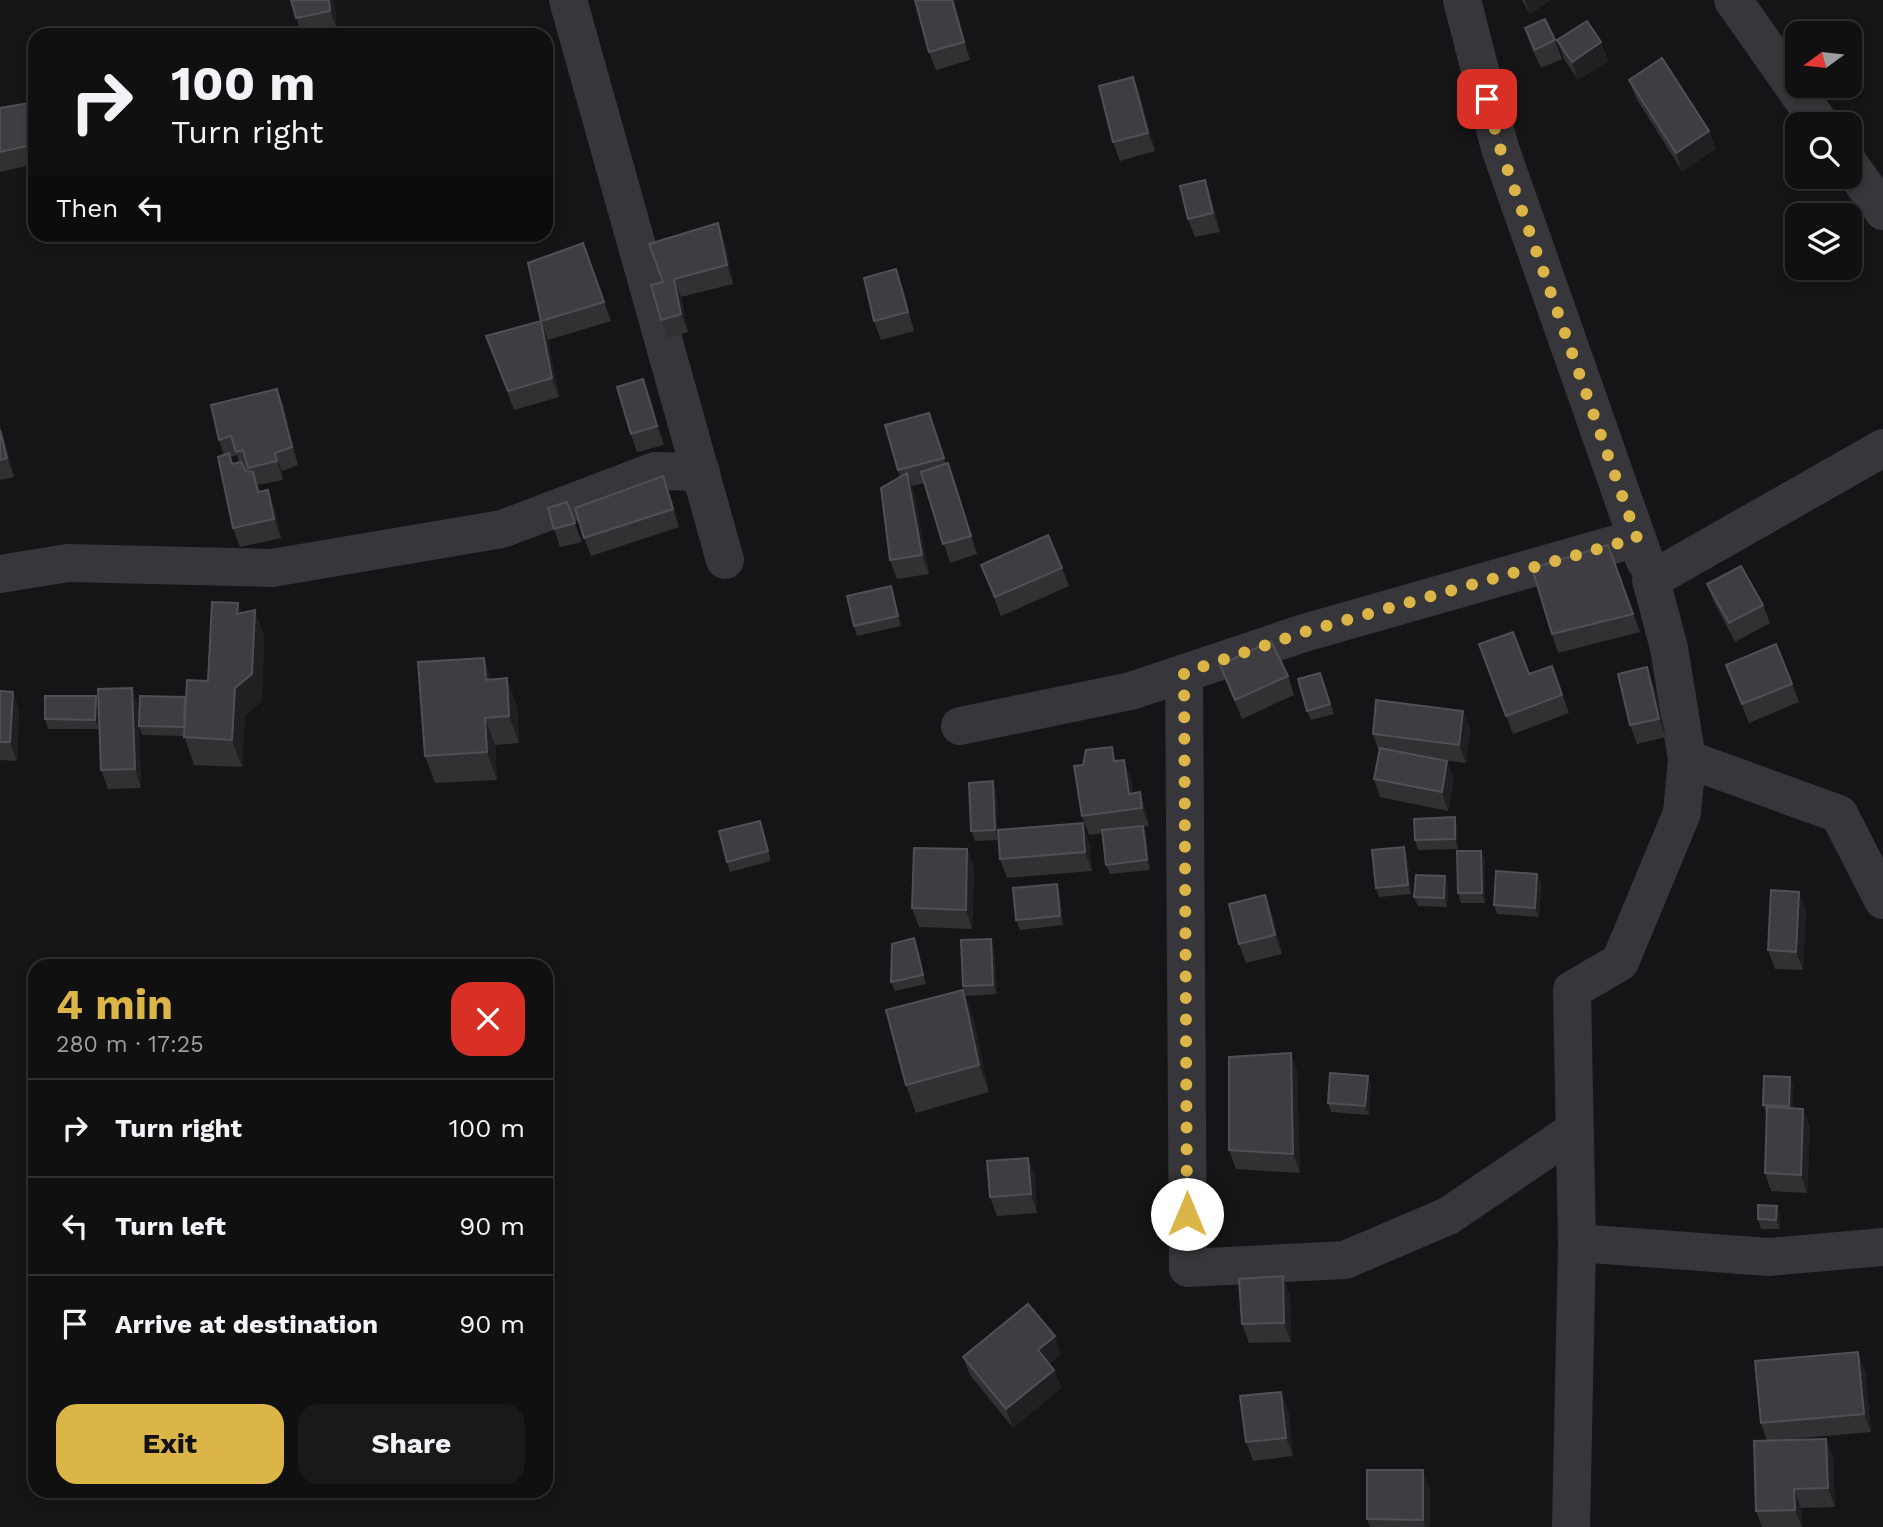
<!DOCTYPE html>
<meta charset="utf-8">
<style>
:root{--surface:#101011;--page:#19191a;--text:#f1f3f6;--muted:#9c9d9f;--line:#303031;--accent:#dcb548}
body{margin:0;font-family:"Work Sans",sans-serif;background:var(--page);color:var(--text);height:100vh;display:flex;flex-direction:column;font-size:26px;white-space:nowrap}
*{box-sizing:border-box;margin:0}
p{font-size:23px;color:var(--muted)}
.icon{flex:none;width:38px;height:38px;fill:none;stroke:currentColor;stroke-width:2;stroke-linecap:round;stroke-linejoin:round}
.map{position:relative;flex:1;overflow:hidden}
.drawer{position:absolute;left:28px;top:959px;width:525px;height:539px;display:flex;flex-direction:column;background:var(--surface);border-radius:21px;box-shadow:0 4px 10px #0003,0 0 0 2px var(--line)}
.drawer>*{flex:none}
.hud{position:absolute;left:28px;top:28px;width:525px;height:214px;border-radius:21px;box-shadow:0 4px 10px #0003,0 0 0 2px var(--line);background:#101011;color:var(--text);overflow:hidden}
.needle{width:46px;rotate:255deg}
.buttons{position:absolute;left:1785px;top:21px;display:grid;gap:14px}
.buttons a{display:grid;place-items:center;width:77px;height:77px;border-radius:14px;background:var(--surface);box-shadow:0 4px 10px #0003,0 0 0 2px var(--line);font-size:35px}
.pin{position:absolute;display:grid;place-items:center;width:60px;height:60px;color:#fff;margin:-30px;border-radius:14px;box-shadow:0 4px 10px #0006}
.me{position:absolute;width:77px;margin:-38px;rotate:0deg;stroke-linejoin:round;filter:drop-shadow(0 0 5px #0008)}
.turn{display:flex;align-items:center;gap:24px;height:147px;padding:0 28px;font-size:32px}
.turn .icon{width:91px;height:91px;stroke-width:2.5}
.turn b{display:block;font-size:49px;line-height:60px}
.then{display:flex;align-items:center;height:66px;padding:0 28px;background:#0003;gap:14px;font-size:26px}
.round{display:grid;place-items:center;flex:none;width:74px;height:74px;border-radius:21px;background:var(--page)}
.summary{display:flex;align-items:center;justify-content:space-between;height:119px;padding:0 28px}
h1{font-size:42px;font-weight:700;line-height:52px;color:var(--accent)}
.primary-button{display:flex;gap:14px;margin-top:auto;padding:14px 28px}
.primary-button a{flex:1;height:80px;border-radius:21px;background:var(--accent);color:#111;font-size:28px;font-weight:700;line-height:80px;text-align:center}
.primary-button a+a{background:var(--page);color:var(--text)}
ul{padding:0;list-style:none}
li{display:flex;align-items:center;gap:21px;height:98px;padding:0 28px;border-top:2px solid var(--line)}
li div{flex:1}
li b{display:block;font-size:26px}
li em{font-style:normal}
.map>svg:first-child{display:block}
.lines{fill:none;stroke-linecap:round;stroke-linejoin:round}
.minor{stroke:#37373b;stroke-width:38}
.wall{fill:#313134;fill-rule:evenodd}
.shaded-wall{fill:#202022}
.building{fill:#3e3e42;stroke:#4f4f54;stroke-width:2}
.route{stroke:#dcb548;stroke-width:12;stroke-dasharray:0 21.6}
</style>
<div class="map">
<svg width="1883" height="1527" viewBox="0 0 1883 1527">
<rect width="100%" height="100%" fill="#151517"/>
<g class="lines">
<!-- minor -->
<path class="minor" d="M568 0 725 560
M1462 0 1500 148 1645 561
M1733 0 1820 124
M1850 165 1883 211
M0 574 68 563 272 568 502 529 655 471 701 472
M1184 673 1188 1268 1345 1260 1448 1216 1575 1130
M960 726 1131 691 1304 633 1637 538
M1687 759 1839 814 1883 900
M1577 1243 1769 1257 1883 1247
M1571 1527 1577 1243 1572 990 1620 962 1682 813 1687 759 1669 648 1651 580 1883 448"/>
</g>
<!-- wall -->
<path class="wall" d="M291 0H334L337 29 310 35H302Z
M915 0H954L970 60 936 70 929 52Z
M1522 0H1551L1530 14Z
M1525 28 1555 40 1562 59 1541 68 1531 47Z
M1557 40 1601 42 1608 61 1578 80 1564 59Z
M1629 80 1709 131 1716 149 1682 171 1636 98Z
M1140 95 1155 151 1120 161 1113 142Z
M35 102V164L0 172V108Z
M1205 180 1211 198 1220 232 1195 237 1188 219Z
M718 223 725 242 733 284 681 297 688 332 668 338 661 320 663 282Z
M583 243 611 321 548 340 559 397 514 410 486 336 541 321Z
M903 288 914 331 881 340 874 321Z
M643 379 650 397 664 445 637 452 631 434Z
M277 389 284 407 298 465 282 471 283 480 258 485 260 491 275 509 281 538 240 547 233 528 224 455 219 440ZM237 455 239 462 233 464 230 457Z
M929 413 946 464 955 482 977 554 950 563 925 483 912 486 929 574 897 579 890 560 900 477 898 470Z
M0 424 14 477 0 480Z
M670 494 679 527 591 556 584 538Z
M567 502 582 542 560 547 554 529Z
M1608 545 1640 632 1558 653 1552 634Z
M981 565 1062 568 1069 586 1001 616Z
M1707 584 1763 605 1770 623 1735 642 1714 602Z
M891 586 894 595 901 626 857 636 854 626Z
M238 603 242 613 255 610 264 637 262 701 245 715 242 767 194 765 184 736 142 735 139 726 141 788 108 789 101 770 99 707V729H48L45 719 99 705 138 706 139 725 185 697 208 681Z
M1479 644 1529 674 1552 666 1569 713 1513 734Z
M1220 665 1288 676 1294 695 1242 719Z
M1726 665 1792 684 1799 702 1749 723Z
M492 679 517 706 519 743 495 745 497 780 435 783 425 756Z
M1324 682 1334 714 1311 720 1307 711Z
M1654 686 1666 737 1637 744 1630 725Z
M0 691 13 692 19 710 17 761 0 760Z
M1463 711 1470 729 1466 763 1441 760 1447 761 1454 780 1448 811 1380 797 1374 779 1379 752 1373 734Z
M1117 761 1131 779 1133 793 1146 810 1149 826 1143 827 1146 835 1150 870 1110 874 1106 865 1103 833 1089 835 1082 816Z
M996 791 998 840 975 841 971 831Z
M760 821 771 861 730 872 727 862Z
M1458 827V849L1418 850 1415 840Z
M1089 842 1092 871 1007 878 1000 859Z
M967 849 974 868 972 929 919 927 912 908Z
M1481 851 1485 860V903H1461L1458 893Z
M1407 856 1411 894 1379 897 1376 888Z
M1537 874 1541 884 1539 917 1497 914 1494 905Z
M1445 876 1448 885 1447 907 1418 906 1414 897Z
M1060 893 1063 925 1020 930 1016 920Z
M1806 910 1803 970 1775 969 1768 950Z
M1272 914 1282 954 1246 963 1239 944Z
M914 938 918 948 926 984 895 991 891 982Z
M991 939 994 948 997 994 966 996 963 986Z
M973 1017 989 1092 916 1113 906 1085Z
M1291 1053 1297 1072 1300 1173 1236 1169 1229 1150Z
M1790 1077 1793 1087V1108L1803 1109 1810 1127 1807 1193 1771 1191 1765 1173 1767 1115 1763 1105Z
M1371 1085 1369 1115 1331 1112 1328 1103Z
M1028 1158 1035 1177 1037 1213 997 1216 990 1197Z
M1777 1206 1780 1215V1229H1761L1758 1219Z
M1290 1295 1291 1342 1249 1343 1242 1324Z
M1061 1354 1049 1364 1054 1370 1061 1388 1013 1428 970 1375 963 1357Z
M1865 1370 1871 1432 1779 1440 1826 1439 1833 1457 1835 1507 1801 1508 1802 1527H1762L1756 1511 1767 1441 1761 1423Z
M1288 1410 1293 1456 1253 1461 1246 1442Z
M1430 1489V1527H1370L1367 1519Z"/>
<!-- shaded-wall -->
<path class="shaded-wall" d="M329 0H334L337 29 330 11Z
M952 0H954L970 60 964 42Z
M1525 0H1551L1530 14Z
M1601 42 1608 61 1578 80 1572 62Z
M1133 77 1140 95 1155 151 1148 133Z
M1709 131 1716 149 1682 171 1676 153Z
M1205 180 1211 198 1220 232 1213 213Z
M718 223 725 242 733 284 727 265Z
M896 269 903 288 914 331 908 312Z
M674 279 681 297 688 332 681 314Z
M541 321 548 340 559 397 552 378Z
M643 379 650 397 664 445 657 426Z
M277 389 284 407 298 465 292 447Z
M0 424 14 477 7 458 0 430Z
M275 453 282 471 283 480 277 461Z
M948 463 955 482 977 554 971 536Z
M907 473 914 491 929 574 922 555Z
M663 476 670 494 679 527 673 509Z
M268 490 275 509 281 538 274 519Z
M891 586 894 595 901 626 898 616Z
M238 603 248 630 237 614Z
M255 610 264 637 262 701 245 715 242 767 232 740 235 688Z
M484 658 494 685 486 680Z
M1647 667 1654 686 1666 737 1659 719Z
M507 678 517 706 519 743 509 716Z
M132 688 138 706 141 788 135 769Z
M13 692 19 710 17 761 10 742Z
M96 696 99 706V729L95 720Z
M1463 711 1470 729 1466 763 1459 745Z
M485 718 495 745 497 780 487 752Z
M1124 760 1131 779 1135 809 1129 794Z
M1447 761 1454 780 1448 811 1442 792Z
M993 781 996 791 998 840 995 830Z
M1140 792 1146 810 1149 826 1142 808Z
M1455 817 1458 827V849L1455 839Z
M1083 823 1089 842 1092 871 1085 852Z
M1143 826 1146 835 1150 870 1147 860Z
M1404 847 1407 856 1411 894 1408 885Z
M967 849 974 868 972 929 966 910Z
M1481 851 1485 860V903L1482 893Z
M1537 874 1541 884 1539 917 1535 908Z
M1445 876 1448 885 1447 907 1444 898Z
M1057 884 1060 893 1063 925 1060 916Z
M1799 892 1806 910 1803 970 1796 952Z
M1265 895 1272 914 1282 954 1275 935Z
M914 938 918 948 926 984 923 975Z
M991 939 994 948 997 994 993 985Z
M963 990 973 1017 989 1092 979 1065Z
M1291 1053 1297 1072 1300 1173 1293 1154Z
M1368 1076 1371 1085 1369 1115 1365 1106Z
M1790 1077 1793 1087V1115L1789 1106Z
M1803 1109 1810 1127 1807 1193 1801 1175Z
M1028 1158 1035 1177 1037 1213 1031 1194Z
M1777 1206 1780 1215V1229L1776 1220Z
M1283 1276 1290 1295 1291 1342 1284 1323Z
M1055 1336 1061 1354 1044 1368 1038 1350Z
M1858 1352 1865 1370 1871 1432 1864 1414Z
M1054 1370 1061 1388 1013 1428 1006 1409Z
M1281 1392 1288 1410 1293 1456 1286 1438Z
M1826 1439 1833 1457 1835 1507 1828 1488Z
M1423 1470 1430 1489V1527H1425L1423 1520Z
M1794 1489 1801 1508 1802 1527 1795 1510Z"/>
<!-- building -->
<path class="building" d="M291 0H329L330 11 296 18Z
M915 0H952L964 42 929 52Z
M1545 19 1555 40 1535 50 1525 28Z
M1587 21 1601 42 1572 62 1557 40Z
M1662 58 1709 131 1676 153 1629 80Z
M1133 77 1148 133 1113 142 1099 86Z
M35 102V144L0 152V108Z
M1205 180 1213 213 1188 219 1180 186Z
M718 223 727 265 674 279 681 314 661 320 651 285 663 282 649 244Z
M583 243 604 302 541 321 528 263Z
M896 269 908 312 874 321 864 278Z
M541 321 552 378 508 391 486 336Z
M643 379 657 426 631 434 617 387Z
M277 389 292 447 275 453 277 461 248 468 243 450 236 452 231 436 219 440 211 405Z
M929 413 944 458 898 470 885 425Z
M0 430 7 458 0 460Z
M229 453 232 464 241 462 246 471 253 472 258 492 268 490 274 519 233 528 218 457Z
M948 463 971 536 943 544 921 472Z
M907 473 922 555 890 560 881 488Z
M663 476 673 509 584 538 575 508Z
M567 502 575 523 554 529 548 508Z
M1048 535 1062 568 995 597 981 565Z
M1608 545 1633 614 1552 634 1532 568Z
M1741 566 1763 605 1729 623 1707 584Z
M891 586 898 616 854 626 847 596Z
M212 602 238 603 237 614 255 610 252 674 235 688 232 740 184 737 187 680 208 681Z
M1513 632 1529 674 1552 666 1562 695 1506 716 1479 644Z
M1271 641 1288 676 1235 700 1220 665Z
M1776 644 1792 684 1742 704 1726 665Z
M484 658 486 680 507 678 509 716 485 718 487 752 425 756 418 662Z
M1647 667 1659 719 1630 725 1618 674Z
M1320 673 1330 704 1307 711 1298 679Z
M132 688 135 769 101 770 98 689Z
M0 691 13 692 10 742H0Z
M45 696H96L95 720 45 719Z
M140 696 185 697 184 727 139 726Z
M1376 700 1463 711 1459 745 1373 734Z
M1112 747 1114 761 1124 760 1129 794 1140 792 1142 808 1082 816 1074 766 1083 765 1086 750Z
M1380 748 1447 761 1442 792 1374 779Z
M993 781 995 830 971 831 969 783Z
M1455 817V839L1415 840 1414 819Z
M760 821 768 851 727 862 719 831Z
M1083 823 1085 852 1000 859 998 830Z
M1143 826 1147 860 1106 865 1102 830Z
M1404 847 1408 885 1376 888 1372 850Z
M914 848 967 849 966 910 912 908Z
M1457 851H1481L1482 893H1458Z
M1496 871 1537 874 1535 908 1494 905Z
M1416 875 1445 876 1444 898 1414 897Z
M1057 884 1060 916 1016 920 1013 888Z
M1771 890 1799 892 1796 952 1768 950Z
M1265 895 1275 935 1239 944 1229 904Z
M914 938 923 975 891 982 892 944Z
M991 939 993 985 963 986 961 940Z
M963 990 979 1065 906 1085 886 1010Z
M1291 1053 1293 1154 1229 1150V1057Z
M1330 1073 1368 1076 1365 1106 1328 1103Z
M1764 1076 1790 1077 1789 1106 1763 1105Z
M1767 1107 1803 1109 1801 1175 1765 1173Z
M1028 1158 1031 1194 990 1197 987 1161Z
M1758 1205 1777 1206 1776 1220 1758 1219Z
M1283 1276 1284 1323 1242 1324 1239 1279Z
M1028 1304 1055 1336 1038 1350 1054 1370 1006 1409 963 1357Z
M1858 1352 1864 1414 1761 1423 1755 1361Z
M1281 1392 1286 1438 1246 1442 1240 1396Z
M1826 1439 1828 1488 1794 1489 1795 1510 1756 1511 1754 1441Z
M1367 1470H1423V1520L1367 1519Z"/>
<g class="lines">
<!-- route -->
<path class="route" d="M1187 1214 1184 673 1304 632 1637 538 1500 148 1487 99"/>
</g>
</svg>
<div class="buttons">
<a><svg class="needle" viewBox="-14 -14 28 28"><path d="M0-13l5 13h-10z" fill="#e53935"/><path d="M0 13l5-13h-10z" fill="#9c9d9f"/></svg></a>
<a><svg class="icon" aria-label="search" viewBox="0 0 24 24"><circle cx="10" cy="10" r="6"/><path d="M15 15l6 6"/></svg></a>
<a><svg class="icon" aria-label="layers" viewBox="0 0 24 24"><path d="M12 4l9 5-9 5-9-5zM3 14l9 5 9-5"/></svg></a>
</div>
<div class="pin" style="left:1487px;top:99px;background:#d93025"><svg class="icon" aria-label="arrive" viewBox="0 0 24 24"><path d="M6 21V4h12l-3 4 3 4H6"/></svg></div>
<svg class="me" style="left:1187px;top:1214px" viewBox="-20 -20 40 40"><circle r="19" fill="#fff"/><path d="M0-13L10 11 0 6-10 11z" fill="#dcb548"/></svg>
<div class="hud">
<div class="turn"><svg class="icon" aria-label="right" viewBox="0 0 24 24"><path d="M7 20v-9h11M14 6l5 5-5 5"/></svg><div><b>100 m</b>Turn right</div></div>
<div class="then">Then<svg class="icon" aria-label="left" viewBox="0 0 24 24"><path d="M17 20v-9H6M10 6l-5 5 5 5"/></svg></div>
</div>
<section class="drawer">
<div class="summary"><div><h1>4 min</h1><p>280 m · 17:25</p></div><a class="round" style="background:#d93025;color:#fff"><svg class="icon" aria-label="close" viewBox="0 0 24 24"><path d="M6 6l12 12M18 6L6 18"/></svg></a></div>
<ul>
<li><svg class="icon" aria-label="right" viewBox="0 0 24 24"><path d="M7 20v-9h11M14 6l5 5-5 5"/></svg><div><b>Turn right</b></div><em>100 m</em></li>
<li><svg class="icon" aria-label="left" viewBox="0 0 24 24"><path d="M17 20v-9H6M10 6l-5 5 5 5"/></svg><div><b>Turn left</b></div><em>90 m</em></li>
<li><svg class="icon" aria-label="arrive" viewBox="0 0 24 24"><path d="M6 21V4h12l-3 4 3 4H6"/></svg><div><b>Arrive at destination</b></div><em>90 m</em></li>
</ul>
<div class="primary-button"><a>Exit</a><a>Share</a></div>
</section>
</div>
